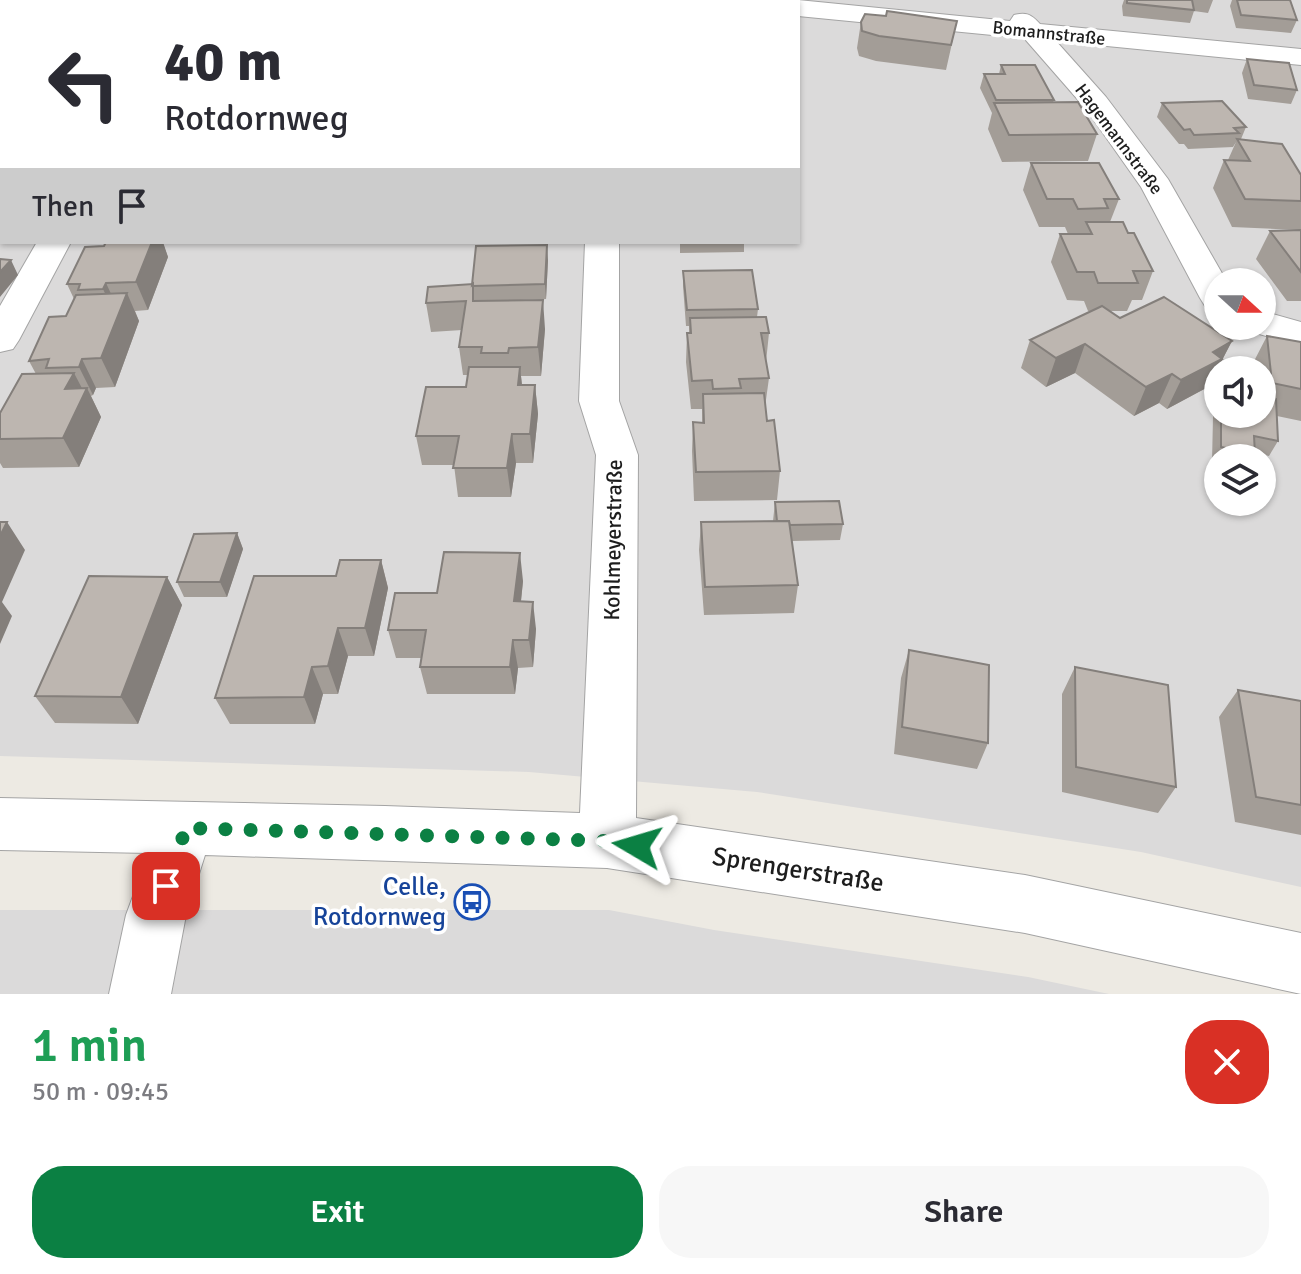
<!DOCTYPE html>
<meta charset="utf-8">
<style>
:root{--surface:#fff;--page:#f7f7f7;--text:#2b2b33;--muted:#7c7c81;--accent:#0b8043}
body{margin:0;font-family:Signika,sans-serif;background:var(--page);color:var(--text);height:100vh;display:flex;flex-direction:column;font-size:30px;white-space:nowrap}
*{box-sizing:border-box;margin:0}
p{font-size:26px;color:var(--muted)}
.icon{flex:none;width:44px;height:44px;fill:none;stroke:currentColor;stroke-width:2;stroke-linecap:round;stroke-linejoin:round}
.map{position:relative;height:994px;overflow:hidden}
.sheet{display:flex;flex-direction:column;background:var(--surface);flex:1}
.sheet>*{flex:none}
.banner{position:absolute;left:0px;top:0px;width:800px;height:244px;box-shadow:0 2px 6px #0004;background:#fff;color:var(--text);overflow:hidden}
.needle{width:52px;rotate:111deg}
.buttons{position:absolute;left:1204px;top:268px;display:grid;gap:16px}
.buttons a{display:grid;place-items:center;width:72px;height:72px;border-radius:50%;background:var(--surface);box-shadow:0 2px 6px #0004;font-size:40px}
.pin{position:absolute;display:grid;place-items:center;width:68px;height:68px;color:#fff;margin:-34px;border-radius:16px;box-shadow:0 4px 12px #0006}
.me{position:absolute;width:88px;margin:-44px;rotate:277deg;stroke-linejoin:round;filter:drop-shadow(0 0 6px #0008)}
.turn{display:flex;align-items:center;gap:28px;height:168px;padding:0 32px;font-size:36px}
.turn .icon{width:104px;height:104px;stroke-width:2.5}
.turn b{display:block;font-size:56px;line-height:68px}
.then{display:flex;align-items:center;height:76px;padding:0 32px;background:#0003;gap:16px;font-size:30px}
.round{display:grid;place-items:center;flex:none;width:84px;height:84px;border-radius:32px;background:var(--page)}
.head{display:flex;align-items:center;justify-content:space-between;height:136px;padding:0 32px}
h1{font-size:48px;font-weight:600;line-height:60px;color:#1e9e55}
.cta{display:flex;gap:16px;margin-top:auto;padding:16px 32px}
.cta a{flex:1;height:92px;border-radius:32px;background:var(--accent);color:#fff;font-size:32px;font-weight:600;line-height:92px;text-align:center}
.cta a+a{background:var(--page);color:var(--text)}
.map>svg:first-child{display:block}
.residential{fill:#dbdada;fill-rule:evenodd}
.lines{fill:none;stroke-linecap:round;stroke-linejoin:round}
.minor-casing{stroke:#a4a4a4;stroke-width:2}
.minor{fill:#fff;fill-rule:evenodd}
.wall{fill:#a39d97}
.shaded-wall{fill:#847f7b}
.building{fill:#bdb6b0;stroke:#847f7b;stroke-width:2}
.route{stroke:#0b8043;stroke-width:14;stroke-dasharray:0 25.2}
.labels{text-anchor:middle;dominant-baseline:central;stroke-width:7;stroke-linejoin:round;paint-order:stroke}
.far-street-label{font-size:18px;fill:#1d1d1d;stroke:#fff}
.street-label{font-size:22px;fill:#1d1d1d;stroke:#fff}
.near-street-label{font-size:26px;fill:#1d1d1d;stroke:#fff}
.near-transit-label{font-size:26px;fill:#164399;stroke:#fff;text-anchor:end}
</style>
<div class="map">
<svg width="1301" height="994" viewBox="0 0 1301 994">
<rect width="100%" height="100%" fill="#edeae3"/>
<!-- residential -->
<path class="residential" d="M0 0H1301V887L1141 852 757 792 529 772 0 756ZM2 2H798V242H2ZM1218 282H1262V326H1218ZM1218 370H1262V414H1218ZM1218 458H1262V502H1218Z
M0 910H609L714 930 1028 977 1109 994H0Z"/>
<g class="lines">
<defs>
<path id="minor" d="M173 0H199L172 2Z
M606 0H747L749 2H606Z
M798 0 1010 21 1014 15C1026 12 1031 14 1040 24L1301 49V65L1056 41 1106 97 1168 179 1227 282H1218V309L1205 306 1200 298 1141 187 1086 109 1024 38 798 16V2H791Z
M37 242H71L19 340 13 349 0 352V306Z
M585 242H619V401L638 455 636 818 1025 875 1301 933V994L1025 933 607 868 205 855 186 915 171 994H109L126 915 149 853 0 850V798L385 806 580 813 596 455 579 401Z
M1262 311 1301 322V346L1249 331 1245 326H1262Z"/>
</defs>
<!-- minor casing -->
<use href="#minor" class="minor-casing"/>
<!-- minor -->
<use href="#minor" class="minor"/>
</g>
<!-- wall -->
<path class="wall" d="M1124 0H1213L1208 13 1194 11 1190 23 1123 16 1122 6Z
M1232 0H1290L1297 20 1291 33 1236 28 1230 6Z
M886 16 957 21 946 70 876 61 859 56 857 48 861 22Z
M1247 59 1297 90 1291 104 1248 99 1242 73Z
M1001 65 1054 100 1053 102 1097 134 1088 161 1002 162 988 129 992 113 980 88 984 74H999Z
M1162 103 1246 127 1241 139 1301 175V230L1232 227 1213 188 1224 160H1228L1236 142 1233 147 1188 149 1184 144H1179L1157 117Z
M1031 163 1119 199 1110 222 1128 233 1153 271 1142 300H1132L1127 311H1109L1120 318 1232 341 1208 387 1167 409 1159 403 1134 416 1075 373 1046 387 1021 368 1030 340 1091 311H1088L1084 301 1067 300 1051 262 1060 234H1068L1065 227H1039L1023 190Z
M1301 230V301H1287L1256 259 1270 231Z
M104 242H173V244H163L168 257 148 310 135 311 139 321 115 387 96 388 93 395 91 396 101 417 79 467 3 468 0 463V413L36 374 29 361 66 316 74 299 67 284 104 246Z
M470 242H521L470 243Z
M680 242H770V243L744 244V252L680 253Z
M548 260 546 299 492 301 545 329 541 376H521L522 385H535L538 414 533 463H516L511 497H458L454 465H422L416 436 466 387 468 375H463L459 347 462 330 431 332 426 303 472 285Z
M683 271 758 309 757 317 769 333 766 362 769 378 765 407 767 421 780 471 777 500 694 501 692 451 693 422 702 423V409H691L686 362 687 333H689V326H686L683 286Z
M1267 336 1301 342V421L1277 416 1278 441 1269 456 1255 453 1253 458H1218V463L1212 462 1213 417 1218 407V414H1262V370H1252V365Z
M775 502 843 524 840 540 792 541 798 585 794 613 704 615 699 550 701 522 773 521Z
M237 533 243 549 227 597H184L177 582Z
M381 560 388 588 374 656H348L338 694H323L315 724H230L215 698 336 576Z
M167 577 182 605 138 724 55 723 35 696Z
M523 581 521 601 536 629 533 667 518 668 515 694H427L420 667 421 658H396L388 630 437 593Z
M909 650 988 743 977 769 894 754 901 678Z
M1075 667 1176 787 1158 813 1062 792V694Z
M1238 690 1301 701V835L1235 822 1219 717Z"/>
<!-- shaded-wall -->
<path class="shaded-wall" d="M2 153V235L0 238V156Z
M152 242H163L168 257 148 310 136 282Z
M547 245 548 260 546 299 545 284Z
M11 260 18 275 0 297V272Z
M106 283 119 311 116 317 103 289Z
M127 293 139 321 115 387 101 358Z
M543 300 545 329 541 376 538 347Z
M1232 341 1208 387 1167 409 1181 380 1213 352Z
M1085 344 1075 373 1046 387 1056 358Z
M82 359 96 388 93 395 79 367Z
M520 367 523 395 518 385Z
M74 373 85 394 87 388 101 417 79 467 63 438 65 389Z
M1172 374 1159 403 1134 416 1146 387Z
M535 385 538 414 533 463 530 434Z
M512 434 516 463 511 497 507 468Z
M7 522 25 550 2 602 12 616 0 644V536Z
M237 533 243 549 227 597 220 582Z
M520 553 523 581 518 629 514 601Z
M381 560 388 588 374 656 365 628Z
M167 577 182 605 138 724 121 697Z
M533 602 536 629 533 667 529 640Z
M338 628 348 656 338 694 328 666Z
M513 640 518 668 515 694 510 667Z
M312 667 323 694 315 724 304 697Z"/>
<!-- building -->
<path class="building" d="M88 0H139L137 2H87Z
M520 0H575V2H519Z
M665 0H725L726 2H665Z
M1127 0H1192L1194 10 1127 3Z
M1237 0H1290L1297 20 1241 15Z
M267 1V2H229Z
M887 11 957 21 951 45 879 36 862 31 861 22 865 14 886 16Z
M1247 59 1289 63 1297 90 1254 85Z
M1001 65H1035L1054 100H996L984 74H1005Z
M0 88H2V153L0 156Z
M1222 101 1246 127 1234 128 1239 133 1194 135 1190 129 1184 130 1162 103Z
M1078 102 1097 134 1009 135 994 103Z
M1237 139 1282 144 1301 175V201L1245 199 1224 160 1250 161Z
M1031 163H1099L1119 199H1104L1108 208 1078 209 1073 199H1047Z
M0 167H2V185L0 188Z
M1086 222H1123L1128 233H1134L1153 271H1133L1138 283H1098L1094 272H1077L1060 234H1092Z
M1301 230V272L1270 231Z
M106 242H152L136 282 106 283 103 289 78 290 80 284H67L85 247 104 246Z
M547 245 545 284 473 286V284L472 285 476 246Z
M0 259 11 260 0 272Z
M752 270 758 309 687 310 683 271Z
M473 284V301L543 300 538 347 509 348 508 353H481L482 347H459L466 301 426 303 428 287Z
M127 293 101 358 82 359 79 367 46 368 49 359 29 361 49 317 66 316 76 295Z
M1164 297 1232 341 1213 352 1222 359 1181 380 1172 374 1146 387 1085 344 1056 358 1030 340 1102 306 1120 318Z
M766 317 769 333H761L769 378 739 379 741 388 713 389 712 380 692 381 687 333H691L690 318Z
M1267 336 1301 342V389L1272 383Z
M469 367H520L518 385H535L530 434H512L507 468H453L459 436H416L426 387H466Z
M74 373 65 389 87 388 63 438 0 439V413L22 374Z
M764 393 767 421 774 420 780 471 696 472 693 422 704 423 703 394Z
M1262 395 1276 399 1278 441 1254 436 1255 454 1221 447V414H1262Z
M839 501 843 524 790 525 789 521H777L775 502Z
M789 521 798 585 705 587 701 522Z
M0 522H7L0 536Z
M237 533 220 582H177L194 534Z
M444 552 520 553 514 601 533 602 529 640H513L510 667H420L426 630H388L395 593H437Z
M340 560H381L365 628H338L328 666 312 667 304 697 215 698 254 576H336Z
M89 576 167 577 121 697 35 696Z
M909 650 989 665 988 743 902 727Z
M1075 667 1168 685 1176 787 1076 767Z
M1238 690 1301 701V805L1256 797Z"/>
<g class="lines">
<!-- route -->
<path class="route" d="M166 886 186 828 607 841 637 846"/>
</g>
<!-- icons -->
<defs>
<symbol id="bus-ring" viewBox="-11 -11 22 22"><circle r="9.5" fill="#fff" stroke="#1a4fb4" stroke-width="1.5"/><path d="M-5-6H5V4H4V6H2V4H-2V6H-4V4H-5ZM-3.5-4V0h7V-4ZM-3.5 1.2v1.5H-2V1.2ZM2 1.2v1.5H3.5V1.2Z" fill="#1a4fb4"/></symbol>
</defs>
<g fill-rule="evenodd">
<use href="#bus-ring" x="452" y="882" width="40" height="40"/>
</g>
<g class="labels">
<!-- far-street labels -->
<g class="far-street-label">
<text transform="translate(1049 33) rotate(6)">Bomannstraße</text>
<text transform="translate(1119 139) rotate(53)">Hagemannstraße</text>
</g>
<!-- street labels -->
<g class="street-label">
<text transform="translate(613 540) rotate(-89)">Kohlmeyerstraße</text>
</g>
<!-- near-street labels -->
<g class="near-street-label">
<text transform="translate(798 870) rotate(9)">Sprengerstraße</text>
</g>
<!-- near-transit labels -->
<g class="near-transit-label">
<text x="446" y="887">Celle,<tspan x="446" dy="30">Rotdornweg</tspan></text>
</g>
</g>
</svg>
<div class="buttons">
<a><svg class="needle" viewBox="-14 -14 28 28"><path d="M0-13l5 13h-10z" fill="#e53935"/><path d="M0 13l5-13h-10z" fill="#7c7c81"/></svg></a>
<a><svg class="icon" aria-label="sound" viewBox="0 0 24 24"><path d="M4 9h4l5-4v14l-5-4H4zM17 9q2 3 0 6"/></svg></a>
<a><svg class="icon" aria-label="layers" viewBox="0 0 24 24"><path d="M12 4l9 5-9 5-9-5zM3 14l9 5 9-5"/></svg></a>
</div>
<div class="pin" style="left:166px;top:886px;background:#d93025"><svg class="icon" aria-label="arrive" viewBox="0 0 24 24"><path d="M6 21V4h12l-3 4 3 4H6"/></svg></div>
<svg class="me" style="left:637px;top:846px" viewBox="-20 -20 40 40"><path d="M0-17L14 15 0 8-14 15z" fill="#0b8043" stroke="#fff" stroke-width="4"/></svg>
<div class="banner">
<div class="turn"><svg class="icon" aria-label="left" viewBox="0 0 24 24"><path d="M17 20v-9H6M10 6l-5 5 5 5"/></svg><div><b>40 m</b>Rotdornweg</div></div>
<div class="then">Then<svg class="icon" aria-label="arrive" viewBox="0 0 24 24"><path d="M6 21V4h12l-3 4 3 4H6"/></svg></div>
</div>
</div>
<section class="sheet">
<div class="head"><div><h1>1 min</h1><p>50 m · 09:45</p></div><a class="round" style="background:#d93025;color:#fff"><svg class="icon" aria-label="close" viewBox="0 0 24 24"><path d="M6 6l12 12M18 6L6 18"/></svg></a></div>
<div class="cta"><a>Exit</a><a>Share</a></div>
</section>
